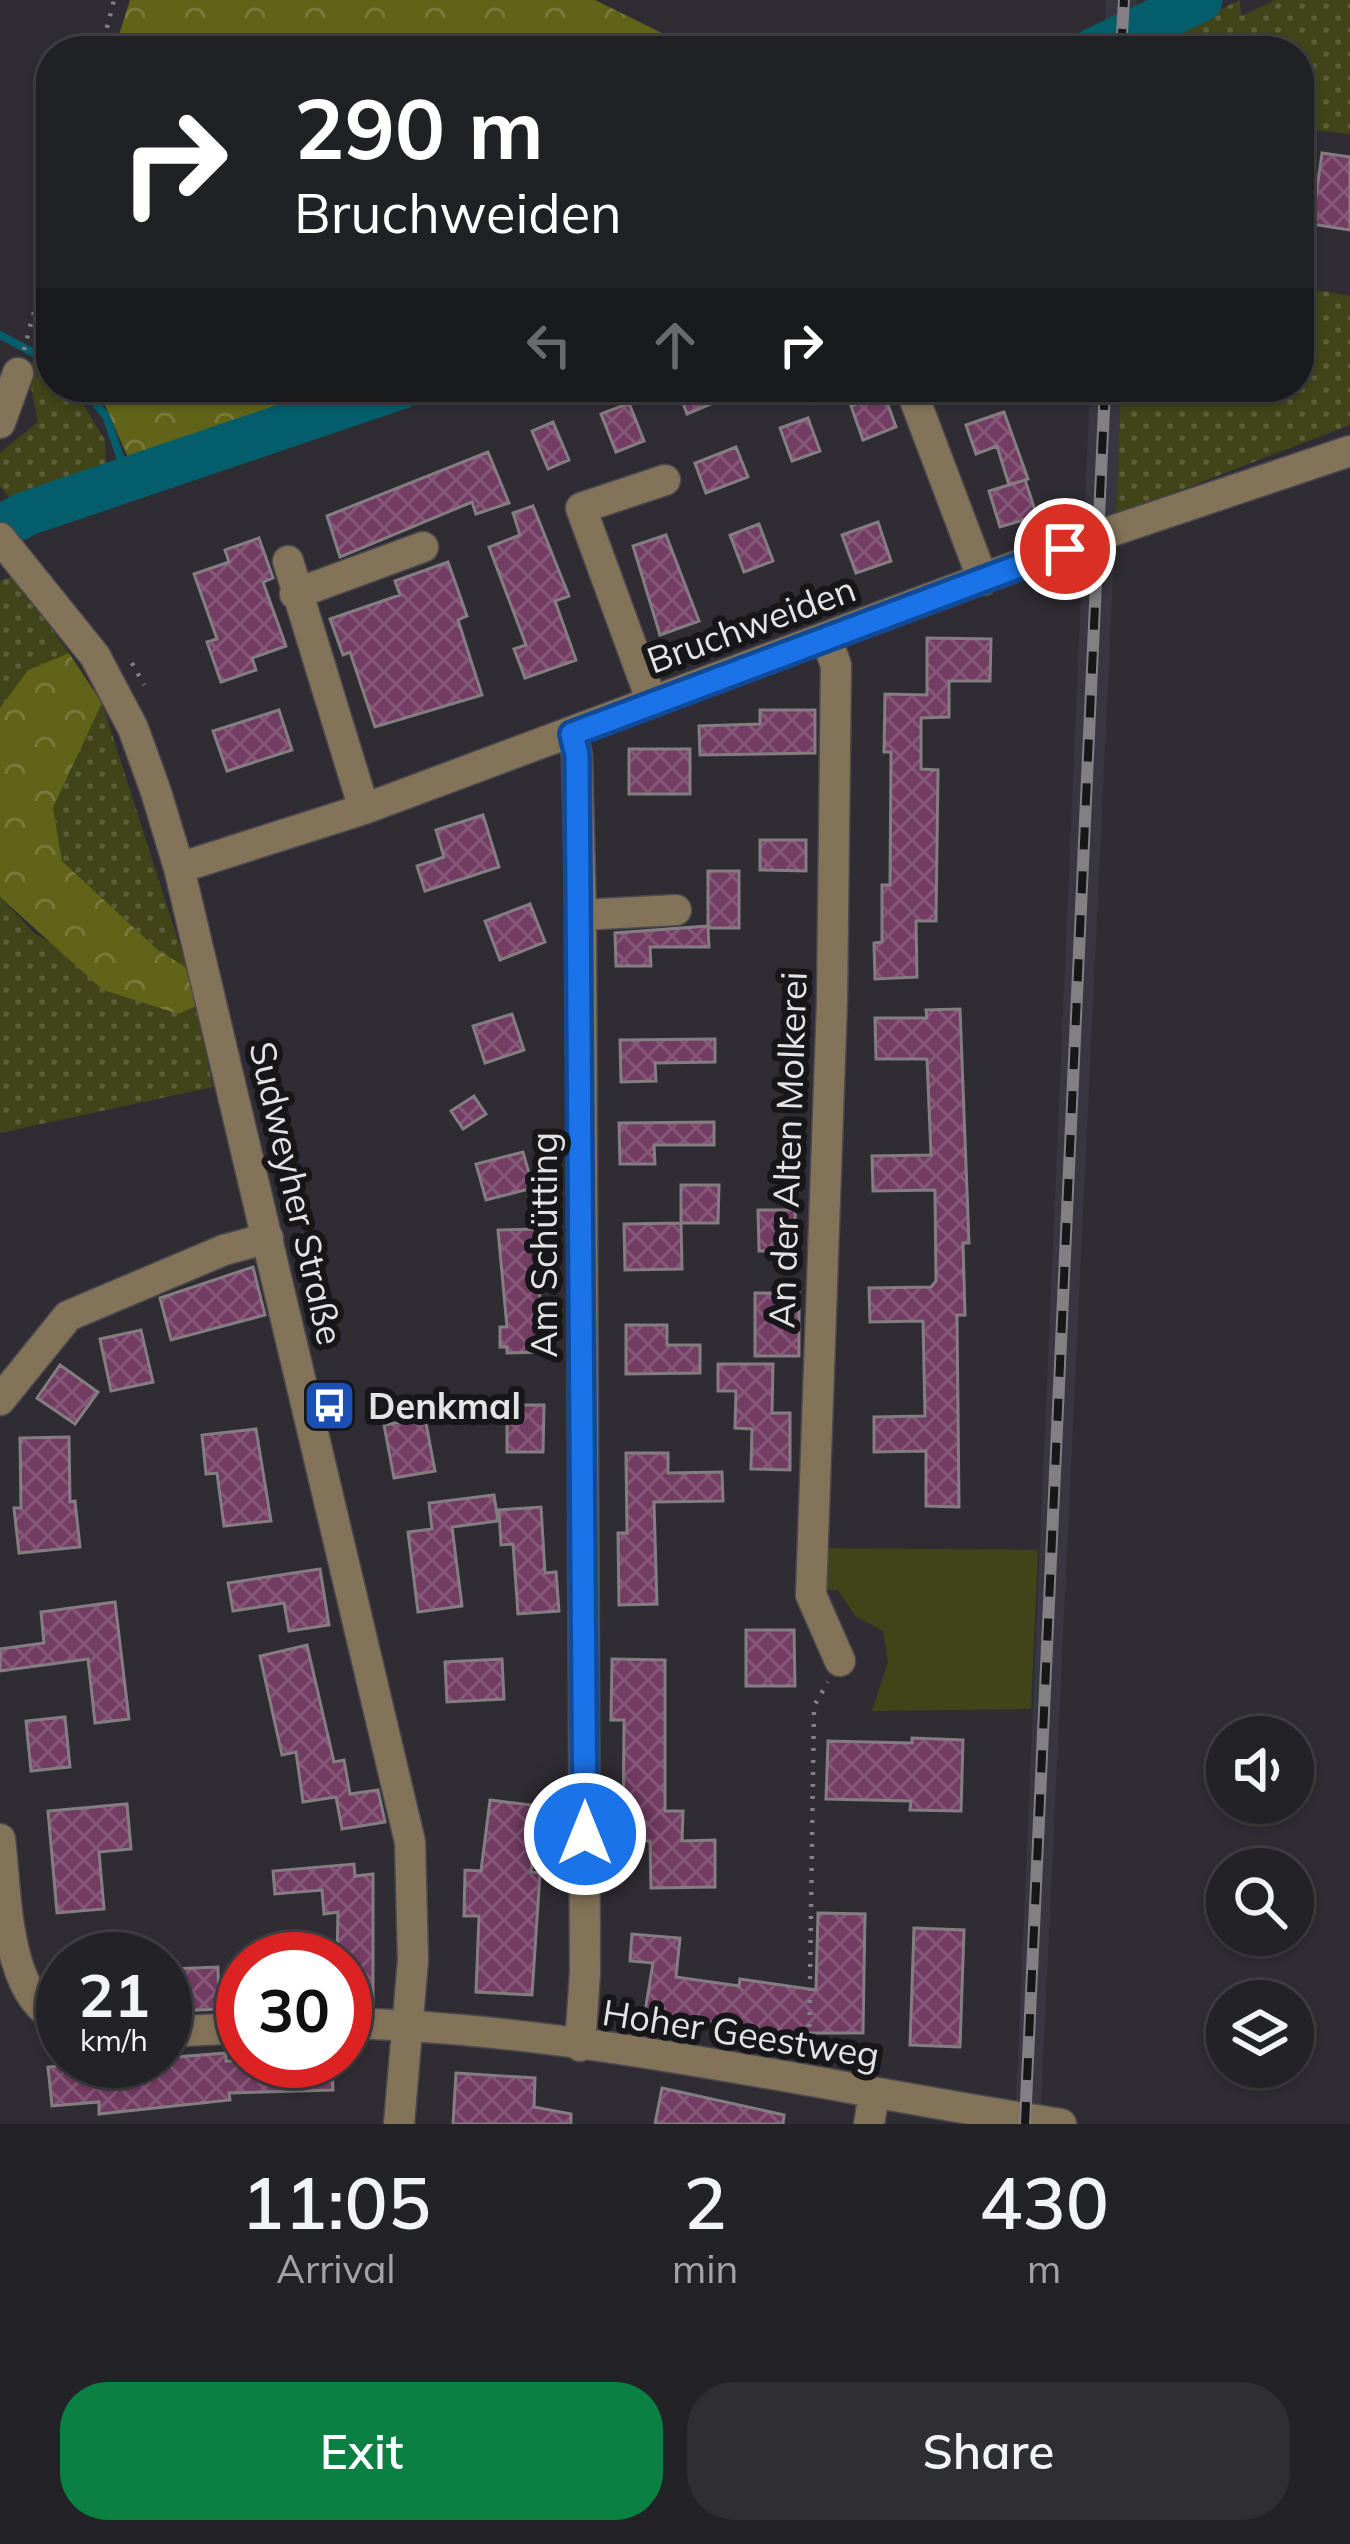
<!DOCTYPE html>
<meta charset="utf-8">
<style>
:root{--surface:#232226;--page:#2f2f32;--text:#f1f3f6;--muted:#a3a4a7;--line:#403f43;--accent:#0b8043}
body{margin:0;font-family:Mulish,sans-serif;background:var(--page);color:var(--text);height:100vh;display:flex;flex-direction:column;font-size:45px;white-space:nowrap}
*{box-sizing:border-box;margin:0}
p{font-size:39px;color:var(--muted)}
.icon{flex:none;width:66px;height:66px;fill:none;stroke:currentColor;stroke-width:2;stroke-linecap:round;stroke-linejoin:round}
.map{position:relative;height:2124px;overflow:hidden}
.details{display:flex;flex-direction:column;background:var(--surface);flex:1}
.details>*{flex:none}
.top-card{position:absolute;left:36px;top:36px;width:1278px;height:366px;border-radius:48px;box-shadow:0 3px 9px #0004,0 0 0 3px var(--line);background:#202124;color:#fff;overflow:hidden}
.buttons{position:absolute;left:1206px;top:1716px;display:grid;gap:24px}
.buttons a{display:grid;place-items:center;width:108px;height:108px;border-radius:50%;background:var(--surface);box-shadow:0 3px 9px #0004,0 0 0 3px var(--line);font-size:60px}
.speed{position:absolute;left:36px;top:1932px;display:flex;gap:24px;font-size:60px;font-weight:700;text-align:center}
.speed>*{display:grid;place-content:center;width:156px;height:156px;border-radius:50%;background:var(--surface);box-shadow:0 3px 9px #0004,0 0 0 3px var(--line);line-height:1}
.speed small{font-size:30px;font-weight:400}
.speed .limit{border:18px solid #d22;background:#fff;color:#111}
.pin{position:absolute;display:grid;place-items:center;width:102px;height:102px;color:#fff;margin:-51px;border:6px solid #fff;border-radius:50%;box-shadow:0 3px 12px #0007}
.me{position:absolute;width:132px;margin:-66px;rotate:0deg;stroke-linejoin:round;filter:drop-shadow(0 0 9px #0008)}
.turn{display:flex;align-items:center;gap:42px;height:252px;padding:0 60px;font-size:54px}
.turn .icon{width:156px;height:156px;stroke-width:2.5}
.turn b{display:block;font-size:84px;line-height:102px}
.lanes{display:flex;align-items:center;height:114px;padding:0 60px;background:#0003;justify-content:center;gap:60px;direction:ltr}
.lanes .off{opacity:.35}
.eta{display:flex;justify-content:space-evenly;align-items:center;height:204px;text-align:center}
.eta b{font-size:72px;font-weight:600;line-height:84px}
.primary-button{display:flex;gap:24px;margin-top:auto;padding:24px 60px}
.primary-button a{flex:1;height:138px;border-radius:48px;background:var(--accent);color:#fff;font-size:48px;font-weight:600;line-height:138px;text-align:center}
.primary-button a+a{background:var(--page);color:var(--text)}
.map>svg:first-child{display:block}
.built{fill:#383641}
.grass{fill:url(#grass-dots)}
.forest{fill:url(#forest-crowns)}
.park{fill:#414318}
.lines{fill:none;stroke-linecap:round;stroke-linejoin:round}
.stream{stroke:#045d6a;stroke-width:8}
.river{stroke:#045d6a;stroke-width:45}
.building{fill:url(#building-cross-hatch);stroke:#847d81;stroke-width:3}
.minor-casing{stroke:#4c4a50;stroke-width:33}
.path{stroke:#818085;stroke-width:4.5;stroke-dasharray:3 9;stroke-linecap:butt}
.minor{stroke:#837359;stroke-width:30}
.rail-casing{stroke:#828085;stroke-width:12}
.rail{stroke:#171619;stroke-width:8;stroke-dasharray:22;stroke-linecap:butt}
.route-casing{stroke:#114b97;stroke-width:30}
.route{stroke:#1a73e8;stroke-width:21}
.labels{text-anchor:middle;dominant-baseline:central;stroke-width:12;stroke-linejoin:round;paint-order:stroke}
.street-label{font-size:36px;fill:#e4e3e7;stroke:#171619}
.poi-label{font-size:36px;font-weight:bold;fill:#e4e3e7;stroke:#171619;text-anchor:start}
</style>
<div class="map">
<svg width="1350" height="2124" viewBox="0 0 1350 2124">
<defs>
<pattern id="grass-dots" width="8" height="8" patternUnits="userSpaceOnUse" patternTransform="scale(3)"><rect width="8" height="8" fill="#414318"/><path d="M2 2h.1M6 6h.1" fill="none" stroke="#5c5e3a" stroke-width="1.8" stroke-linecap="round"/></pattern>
<pattern id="forest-crowns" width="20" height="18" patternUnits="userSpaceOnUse" patternTransform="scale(3)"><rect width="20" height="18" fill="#616319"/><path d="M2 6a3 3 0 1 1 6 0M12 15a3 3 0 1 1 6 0" fill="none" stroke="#78793a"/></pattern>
<pattern id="building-cross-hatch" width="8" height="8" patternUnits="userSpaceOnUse" patternTransform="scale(3)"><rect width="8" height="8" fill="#733c63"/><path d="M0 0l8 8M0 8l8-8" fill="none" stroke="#875879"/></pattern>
</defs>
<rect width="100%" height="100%" fill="#2f2d33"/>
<!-- built -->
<path class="built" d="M1106 0H1137L1135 51H1104Z
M1090 387H1121L1116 515 1041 2102 1039 2124H1015Z"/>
<!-- grass -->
<path class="grass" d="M1240 0 1241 16 1275 0H1350V134L1311 130 1299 224V51H1136Z
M1299 287 1350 296V425L1116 515 1121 387H1299Z
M33 360 51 374V387L76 393 105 440 106 471 16 505 0 487V453L38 422 28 373Z
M13 575 69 653 28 670 0 708V581Z
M102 703 187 968 158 950 62 861 53 808Z
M0 897 34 933 179 1014 196 1006 213 1087 0 1133Z"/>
<!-- forest -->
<path class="forest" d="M130 0H595L698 51H114Z
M97 387H359L182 449 130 462Z
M69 653 102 703 53 808 62 861 158 950 187 968 196 1006 179 1014 103 990 0 897V708L28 670Z"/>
<!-- park -->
<path class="park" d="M823 1548 1038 1550 1031 1709 872 1711 888 1662 883 1631 855 1616 838 1590H825Z"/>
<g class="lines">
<!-- stream -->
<path class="stream" d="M0 335 51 362
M82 387 106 416 129 483"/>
<!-- river -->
<path class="river" d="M1092 51 1200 0
M0 528 25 514 400 387"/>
</g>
<!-- building -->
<path class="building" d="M1322 153 1350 157V230L1312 224Z
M677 387H751L687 414Z
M884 394 896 427 863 440 851 406Z
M629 403 644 441 616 452 601 414Z
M1004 412 1028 479 1009 485 997 446 976 454 966 425Z
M808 418 820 451 792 461 780 428Z
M553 422 569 460 548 469 532 431Z
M736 447 748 477 706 493 695 463Z
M488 452 509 503 476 514 472 502 340 557 327 516Z
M1025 480 1037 516 1000 527 989 491Z
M533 506 569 596 555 601 576 660 525 678 514 649 526 645 489 547 520 535 513 513Z
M878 522 891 561 856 573 842 535Z
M759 524 773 561 744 572 730 535Z
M666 535 699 621 660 635 633 546Z
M259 538 273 578 263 582 286 646 252 658 256 670 221 682 207 642 217 639 194 574 229 562 225 550Z
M448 562 467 616 458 620 482 695 375 727 350 652 343 655 330 619 400 595 395 581Z
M927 638 991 639 990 681H949V717L921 718V769L938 770 936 921H916L917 977 875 979 874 943 882 942V885H890L891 752H884L885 694 927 695Z
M279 710 292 750 227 771 213 731Z
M760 710H815V753L700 755 699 726 760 724Z
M629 749H690V794H629Z
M483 815 499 867 425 891 417 866 444 857 436 830Z
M760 840H806V871L760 870Z
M708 871H739V928H708L709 947H650L651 966H616L615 933 708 926Z
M530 904 545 942 500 960 485 921Z
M960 1009 969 1243H963L965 1315H957L959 1507 926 1506V1451L874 1452V1417L925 1416 923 1321 870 1322 869 1288 931 1287 936 1281 935 1190 873 1191 872 1156 931 1155 927 1059H876L875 1018H927L926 1010Z
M512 1014 524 1050 485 1063 473 1026Z
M715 1039V1062L655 1063 656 1081 621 1082 620 1040Z
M474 1096 486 1114 463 1129 451 1111Z
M714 1122V1145H654L655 1164H620L619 1123Z
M523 1152 533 1188 486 1200 476 1164Z
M681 1185H719L718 1223H681Z
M758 1210H795L796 1251H759Z
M681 1223 682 1269 625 1270 624 1224Z
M537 1229 542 1352 507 1353V1347H500V1327H507L498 1230Z
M253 1267 265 1315 171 1340 160 1298Z
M755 1293H799V1356H755Z
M626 1325H667V1345H700V1373L626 1374Z
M141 1330 153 1382 111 1391 100 1339Z
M718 1364H773L772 1413H790V1470L751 1469 752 1429 735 1428 736 1391H718Z
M60 1365 98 1392 75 1424 37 1398Z
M507 1405H544L543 1452H507Z
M425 1418 435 1471 394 1478 384 1425Z
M256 1429 271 1521 224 1526 217 1473 206 1474 202 1435Z
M69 1437 70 1502 75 1501 80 1547 19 1553 14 1508H21L20 1438Z
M626 1453H668V1473L722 1472 723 1501 654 1502 657 1604 619 1605 618 1533H627Z
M494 1495 498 1521 452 1527 462 1606 418 1612 408 1532 432 1529 429 1503Z
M541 1507 545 1573 556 1572 559 1611 518 1614 513 1544 501 1545 499 1510Z
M320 1569 329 1625 289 1631 284 1603 233 1611 228 1583Z
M115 1602 129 1719 95 1723 88 1659 0 1671V1649L44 1643 41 1612Z
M746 1630H794L795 1686H746Z
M307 1645 334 1762 344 1760 350 1794 378 1790 385 1822 342 1829 336 1797 303 1802 296 1752 282 1755 260 1656Z
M502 1659 504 1699 447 1702 445 1662Z
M612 1659 665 1660V1811H683L682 1841 715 1840V1887L651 1888 650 1841H623L624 1720H611Z
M65 1717 70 1767 31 1771 26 1721Z
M912 1738 963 1740 961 1811 910 1810 911 1801 826 1799 828 1741 912 1743Z
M490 1800 540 1806 531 1872 540 1873 532 1995 476 1992 479 1916H464L465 1870 481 1871Z
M127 1804 131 1849 99 1852 104 1909 57 1913 48 1811Z
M354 1864 355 1876 373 1874V2004H345V1959H337L338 1912 324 1914 322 1890 275 1894 273 1871Z
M818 1913 865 1914 863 2033H783L645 2012 653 1963 630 1961 632 1934 680 1938 676 1977 739 1986 740 1979 816 1990Z
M914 1928 964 1930 960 2047 910 2045Z
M218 1967 219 2009 174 2011 172 1969Z
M226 2053V2061H332L333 2090 229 2093 230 2100 99 2114V2102L52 2106 48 2067 80 2064 81 2072 164 2067 165 2058Z
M456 2073 535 2078 534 2107 571 2114V2124H453Z
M662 2088 784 2115 783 2124H655Z"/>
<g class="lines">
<defs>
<path id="minor" d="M910 387 983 580
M812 389 817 387
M0 423 18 373
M0 538 95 656 133 728 156 792 179 868 410 1842 413 1960 399 2124
M288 561 364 809
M295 594 423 547
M826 638 836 665 832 1001 811 1595 840 1661
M652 702 581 508 665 480
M571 733 577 755 581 915 585 1973 580 2046
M179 868 364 809 1097 536 1350 451
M581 915 676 910
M0 1400 68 1316 224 1250 268 1238
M0 1839C7 1893 4 2000 63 2021
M345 2023C582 2029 826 2088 1061 2124
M165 2032 243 2028
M869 2124 874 2094"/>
</defs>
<!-- minor casing -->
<use href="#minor" class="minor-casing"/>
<!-- path -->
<path class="path" d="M101 51 114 0
M24 350 51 247
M132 663 144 685
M809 2051 814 1706 828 1682"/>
<!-- minor -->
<use href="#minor" class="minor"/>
<defs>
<path id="rail" d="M1121 51 1124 0
M1025 2124 1105 387"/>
</defs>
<!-- rail casing -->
<use href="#rail" class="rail-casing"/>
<!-- rail -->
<use href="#rail" class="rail"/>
</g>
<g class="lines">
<defs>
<path id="route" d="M585 1834 577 755 572 734 1065 549"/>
</defs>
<!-- route casing -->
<use href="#route" class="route-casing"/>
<!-- route -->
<use href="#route" class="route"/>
</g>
<!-- icons -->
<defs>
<symbol id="bus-square" viewBox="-11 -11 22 22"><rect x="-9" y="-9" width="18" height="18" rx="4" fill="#1a4fb4" stroke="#171619"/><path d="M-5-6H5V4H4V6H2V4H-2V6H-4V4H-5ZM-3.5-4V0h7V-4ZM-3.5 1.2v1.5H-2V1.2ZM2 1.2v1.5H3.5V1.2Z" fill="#fff"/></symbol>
</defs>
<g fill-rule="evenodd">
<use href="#bus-square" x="300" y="1376" width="59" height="59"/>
</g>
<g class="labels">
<!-- street labels -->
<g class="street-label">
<text transform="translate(751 624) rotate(-20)">Bruchweiden</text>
<text transform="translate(787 1150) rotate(-88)">An der Alten Molkerei</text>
<text transform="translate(297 1193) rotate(77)">Sudweyher Straße</text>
<text transform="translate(543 1245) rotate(-90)">Am Schütting</text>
<text transform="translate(741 2033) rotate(9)">Hoher Geestweg</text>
</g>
<!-- poi labels -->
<g class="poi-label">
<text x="368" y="1405">Denkmal</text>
</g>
</g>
</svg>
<div class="buttons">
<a><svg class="icon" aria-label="sound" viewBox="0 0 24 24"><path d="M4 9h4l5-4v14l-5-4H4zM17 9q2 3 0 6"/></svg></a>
<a><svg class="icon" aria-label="search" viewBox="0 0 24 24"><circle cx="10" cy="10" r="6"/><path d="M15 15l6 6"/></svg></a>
<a><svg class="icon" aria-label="layers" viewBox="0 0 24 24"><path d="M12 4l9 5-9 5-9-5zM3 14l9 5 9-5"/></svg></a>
</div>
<div class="speed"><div>21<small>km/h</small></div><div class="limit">30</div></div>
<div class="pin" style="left:1065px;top:549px;background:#d93025"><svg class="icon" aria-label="arrive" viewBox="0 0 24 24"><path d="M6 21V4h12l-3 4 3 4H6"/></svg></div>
<svg class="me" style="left:585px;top:1834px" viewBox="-20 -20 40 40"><circle r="17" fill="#1a73e8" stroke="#fff" stroke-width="3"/><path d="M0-11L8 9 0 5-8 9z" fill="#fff"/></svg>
<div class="top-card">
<div class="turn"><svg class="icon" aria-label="right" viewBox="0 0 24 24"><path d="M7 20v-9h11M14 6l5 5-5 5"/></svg><div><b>290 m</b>Bruchweiden</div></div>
<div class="lanes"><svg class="icon off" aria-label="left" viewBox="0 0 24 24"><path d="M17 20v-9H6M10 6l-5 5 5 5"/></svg><svg class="icon off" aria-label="ahead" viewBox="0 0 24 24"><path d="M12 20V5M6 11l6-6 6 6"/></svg><svg class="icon" aria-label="right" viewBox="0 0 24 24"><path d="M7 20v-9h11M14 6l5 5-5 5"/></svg></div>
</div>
</div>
<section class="details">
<div class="eta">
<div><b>11:05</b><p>Arrival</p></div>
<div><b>2</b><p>min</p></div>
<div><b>430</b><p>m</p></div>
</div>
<div class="primary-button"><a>Exit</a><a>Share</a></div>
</section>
